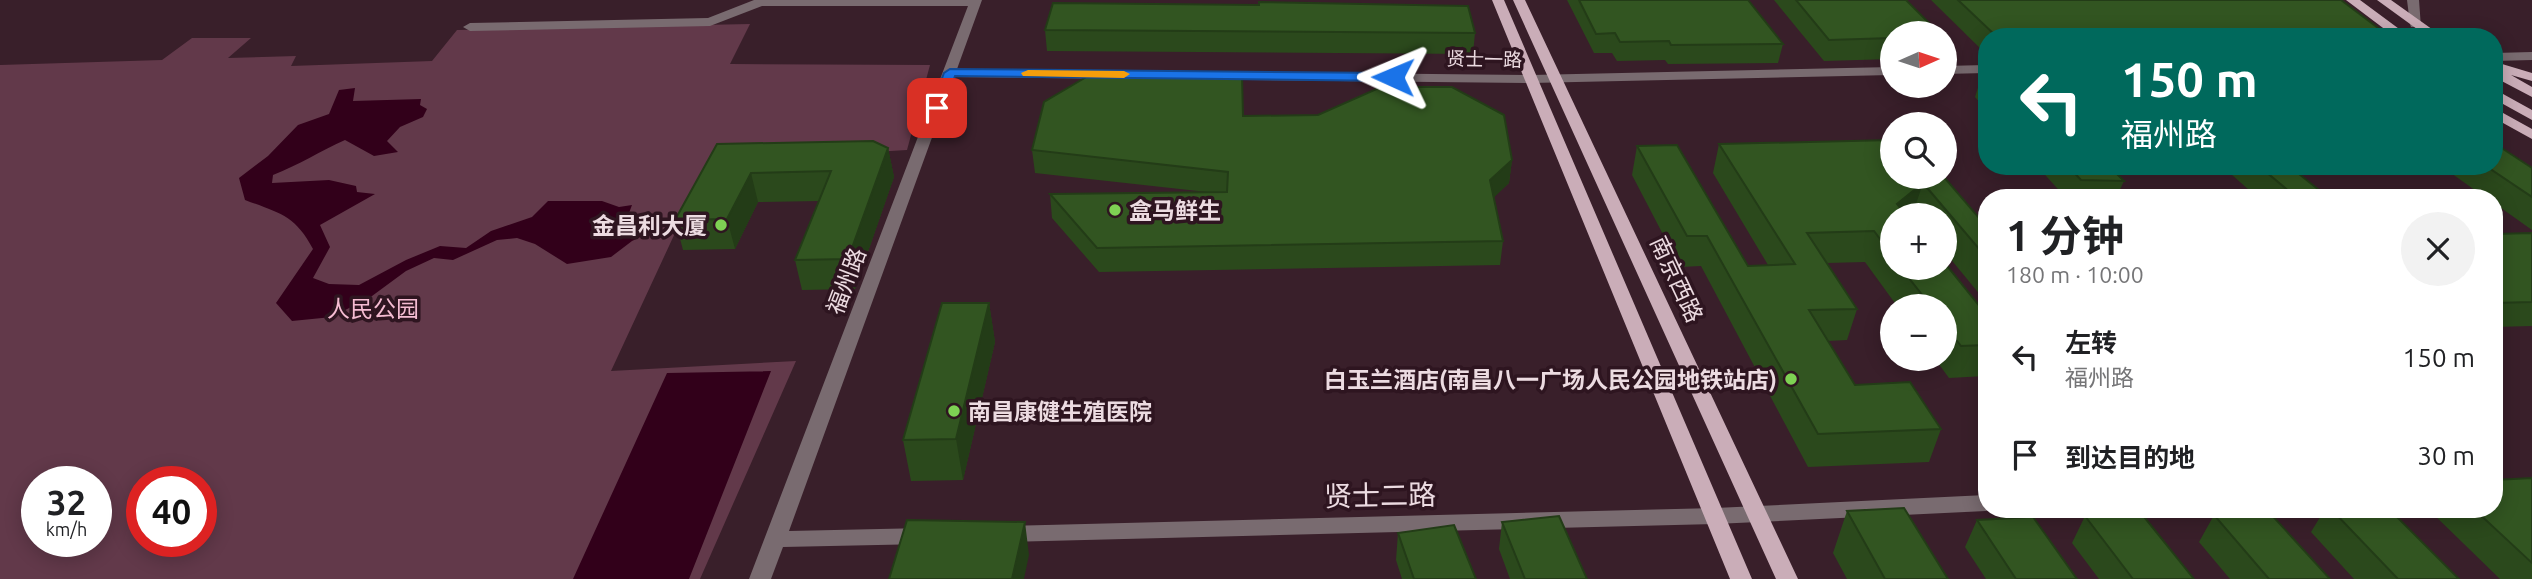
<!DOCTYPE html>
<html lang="zh">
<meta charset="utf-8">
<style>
:root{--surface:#fff;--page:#f2f2f2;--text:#202124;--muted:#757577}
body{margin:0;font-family:Ubuntu,"Noto Sans SC",sans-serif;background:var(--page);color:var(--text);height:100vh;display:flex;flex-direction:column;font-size:26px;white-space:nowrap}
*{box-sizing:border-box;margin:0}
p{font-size:23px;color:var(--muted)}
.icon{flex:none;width:38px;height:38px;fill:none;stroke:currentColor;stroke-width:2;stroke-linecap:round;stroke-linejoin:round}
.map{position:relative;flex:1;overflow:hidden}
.details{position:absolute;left:1978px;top:189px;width:525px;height:329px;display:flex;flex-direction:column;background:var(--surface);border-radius:28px;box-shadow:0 4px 18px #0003}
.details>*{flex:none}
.top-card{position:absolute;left:1978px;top:28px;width:525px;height:147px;border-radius:28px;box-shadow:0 4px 18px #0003;background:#00695c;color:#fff;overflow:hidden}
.needle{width:46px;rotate:87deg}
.tools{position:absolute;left:1880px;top:21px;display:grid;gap:14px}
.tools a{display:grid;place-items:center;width:77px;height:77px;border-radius:50%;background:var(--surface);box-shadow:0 4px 18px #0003;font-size:35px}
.speed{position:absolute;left:21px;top:466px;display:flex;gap:14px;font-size:35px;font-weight:700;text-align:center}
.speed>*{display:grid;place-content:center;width:91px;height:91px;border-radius:50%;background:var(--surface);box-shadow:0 4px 18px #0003;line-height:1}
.speed small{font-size:18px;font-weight:400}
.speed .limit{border:10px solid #d22;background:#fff;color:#111}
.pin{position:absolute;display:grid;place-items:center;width:60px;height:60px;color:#fff;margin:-30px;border-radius:14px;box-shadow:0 4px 10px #0006}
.me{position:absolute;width:77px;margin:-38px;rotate:271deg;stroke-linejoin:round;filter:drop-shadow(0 0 5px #0008)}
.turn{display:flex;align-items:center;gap:24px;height:147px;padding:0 28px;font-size:32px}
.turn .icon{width:91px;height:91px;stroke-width:2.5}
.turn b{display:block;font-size:49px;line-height:60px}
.round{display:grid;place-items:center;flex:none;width:74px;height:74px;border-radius:37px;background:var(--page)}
.summary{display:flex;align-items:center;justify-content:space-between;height:119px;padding:0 28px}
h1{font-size:42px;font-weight:700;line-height:52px}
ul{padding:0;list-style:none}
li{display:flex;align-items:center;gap:21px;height:98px;padding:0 28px}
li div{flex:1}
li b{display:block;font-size:26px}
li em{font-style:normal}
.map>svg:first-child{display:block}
.green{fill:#62394a;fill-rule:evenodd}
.water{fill:#32001a}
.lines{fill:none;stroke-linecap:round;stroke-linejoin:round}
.minor{fill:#796b70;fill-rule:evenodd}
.major{fill:#caadb8;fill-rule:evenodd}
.wall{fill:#2b491c}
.shaded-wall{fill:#233c17}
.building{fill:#325521;stroke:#233c17;stroke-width:2}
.route{fill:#1a73e8;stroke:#114b97;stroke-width:2}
.slow{fill:#f59e0b}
.poi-dot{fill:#7ed153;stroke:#2e1520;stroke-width:2.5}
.labels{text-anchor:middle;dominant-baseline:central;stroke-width:7;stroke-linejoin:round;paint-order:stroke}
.far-street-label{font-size:19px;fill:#ecdbe1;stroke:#2e1520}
.poi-label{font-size:23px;font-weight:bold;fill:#ecdbe1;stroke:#2e1520;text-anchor:start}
.street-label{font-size:23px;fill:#ecdbe1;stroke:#2e1520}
.park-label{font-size:23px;fill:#f5bcd2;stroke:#2e1520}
.near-street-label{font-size:28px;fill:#ecdbe1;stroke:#2e1520}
</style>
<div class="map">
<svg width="2532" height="579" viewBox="0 0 2532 579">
<rect width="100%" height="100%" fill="#391f2a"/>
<!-- green -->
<path class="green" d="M750 24 730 64 930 65 907 150 708 162 611 371 796 361 700 579H0V65L162 60 192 38H251L228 58 296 56 291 66 432 61 457 30ZM37 481H96V541H37ZM142 481H201V541H142Z"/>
<!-- water -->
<path class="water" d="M355 88 353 101 421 99 420 105 427 109 423 117 400 127 387 141 398 152 374 156 345 140C320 151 299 165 273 175L272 183 329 180 356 186 357 192 375 194 320 225 330 247 313 278 329 284 359 285 406 260 440 246 466 248 491 231 532 217 548 201H602L619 207 632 205 629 213 651 232 632 241 611 257 567 264 535 244 517 238 497 240 453 260 434 258 406 271 372 296 332 317 292 321 276 303 313 249C295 215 279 213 245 200L239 178 268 156 298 125 329 114 339 90Z
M771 371 689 579H573L667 373Z"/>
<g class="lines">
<!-- minor -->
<path class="minor" d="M754 0H982L957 69 1531 75 1892 67V75L1531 83 954 77 789 531 925 528 933 530 936 536 933 542 925 544 783 547 771 579H749L968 6H762L710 26 470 31 463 27 470 23 708 18Z
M2407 0H2419L2421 27H2411L2410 24Z
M2532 52V60L2494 61V53Z
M1986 65V73L1944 74V66Z
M1986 495V509H1990L1986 511 1715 524 1002 542 994 540 991 534 994 528 1002 526 1715 508Z"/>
<!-- major -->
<path class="major" d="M1492 0H1504L1752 579H1730Z
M1513 0H1525L1798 579H1776Z
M2346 0H2360L2410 37H2395Z
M2377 0H2391L2443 37H2428Z
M2502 64 2532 73V81L2511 75 2532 87V97L2494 77V67Z
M2494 89 2532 110V120L2494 99Z
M2494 108 2532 129V139L2494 118Z"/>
</g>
<!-- wall -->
<path class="wall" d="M1567 0H1748L1783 44 1778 63 1668 64 1665 60 1617 61 1612 53H1594Z
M1774 0H1906L1892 33V59L1824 61Z
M1931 0H2341L2382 31 2379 37H1986V54Z
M1045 30 1475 33 1473 54 1047 51Z
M1982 75 1986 76V110L1975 97Z
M1243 116 1512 160 1509 183 1493 198 1503 241 1500 265 1099 272 1052 218 1050 194 1207 192 1035 173 1032 150Z
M717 144 888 148 894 177 855 289 802 290 795 260 819 201 758 202 735 249 683 250 675 220Z
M1719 144 1944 177 1986 226V302L1944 251V215H1915L1913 213 1892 215V268H1944L1986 314V376L1949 378 1935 359H1944V306H1897L1865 262 1827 263 1857 309 1847 340 1828 341 1855 385 1941 429 1929 462 1808 467 1701 266 1680 267 1632 175 1637 146 1748 266 1768 265 1713 173Z
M2037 166H2109L2124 181 2116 198H2066Z
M2222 166H2289L2329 198H2258Z
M2441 166H2494L2532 168V230L2494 203V198H2486Z
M2532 233V326L2494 327V234Z
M989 303 995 342 963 480 911 481 903 440Z
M2532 478V579H2500L2428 509H2494Z
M2325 509H2389L2459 579H2354L2311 532Z
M1847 511 1948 579H1847L1833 553Z
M2214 515 2330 579H2230L2199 542Z
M2085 516 2194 579H2099L2072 543Z
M1977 520 2077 579H1986L1965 547Z
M1502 522 1587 579H1510L1499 549Z
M1398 533 1476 579H1402L1396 560Z"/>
<!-- shaded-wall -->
<path class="shaded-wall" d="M888 148 894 177 855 289 848 259Z
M1512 160 1509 183 1487 204 1490 180Z
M751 173 758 202 735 249 727 219Z
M1923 183 1913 213 1911 215H1893L1897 204Z
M989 303 995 342 963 480 956 439Z
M1025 522 1029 555 1024 579H1012Z"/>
<!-- building -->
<path class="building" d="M1579 0H1748L1783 44 1671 45 1669 41 1620 42 1615 33 1596 34Z
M1796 0H1906L1939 33H1892V38L1829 40Z
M1958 0H2341L2382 31 2278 29 2281 32H2271L2278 37H2102L2099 34 1996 36Z
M1259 2 1468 6 1475 33 1045 30 1053 3 1259 5Z
M1088 76H1242L1243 116 1318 115 1381 87H1452L1504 115 1512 160 1490 180 1503 241 1097 248 1050 194 1227 192 1228 172 1032 150 1044 102Z
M1892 140V177H1944L1986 226V257L1923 183 1897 204 1906 215H1892V255L1874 231 1807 233 1857 309 1809 310 1855 385 1910 382 1941 429 1818 434 1707 236H1687L1637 146 1677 145 1748 266 1795 264 1719 144Z
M873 141 888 148 848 259 795 260 831 171 751 173 727 219 675 220 717 144Z
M2494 143 2532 168V197L2486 166H2494Z
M2068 166H2109L2124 181 2081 180Z
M2259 166H2289L2329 198H2297Z
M2532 233V302L2494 303V234Z
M1944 262 1986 314V345L1961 346 1944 324V306H1931L1901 268H1944Z
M942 303H989L956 439 903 440Z
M2532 478V563L2474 509H2494V480Z
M1904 508 1948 579H1885L1847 511Z
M2331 509H2389L2459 579H2398Z
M2269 512 2330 579H2269L2214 515Z
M2141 513 2194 579H2133L2085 516Z
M1559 516 1587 579H1525L1502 522Z
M2033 517 2077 579H2016L1977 520Z
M907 520 1025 522 1012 579H889Z
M1454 525 1476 579H1414L1398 533Z"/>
<!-- route -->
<path class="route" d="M950 69 1393 73 1399 77 1393 81 955 76 944 108 942 111H932L931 108 944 73Z"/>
<!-- slow -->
<path class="slow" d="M1028 70 1124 71 1130 74 1124 78 1023 76 1021 73Z"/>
<!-- markers -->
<g class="poi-dot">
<circle cx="1115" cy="210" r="7"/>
<circle cx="721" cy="225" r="7"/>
<circle cx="1791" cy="379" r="7"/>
<circle cx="954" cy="411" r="7"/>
</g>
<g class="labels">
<!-- far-street labels -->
<g class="far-street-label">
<text transform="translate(1484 59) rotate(1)">贤士一路</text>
</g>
<!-- poi labels -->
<g class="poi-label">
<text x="1129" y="210">盒马鲜生</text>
<text x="707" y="225" text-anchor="end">金昌利大厦</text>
<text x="1777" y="379" text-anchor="end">白玉兰酒店(南昌八一广场人民公园地铁站店)</text>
<text x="968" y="411">南昌康健生殖医院</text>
</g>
<!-- street labels -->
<g class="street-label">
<text transform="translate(1677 279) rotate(65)">南京西路</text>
<text transform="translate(846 281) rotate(-69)">福州路</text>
</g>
<!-- park labels -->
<g class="park-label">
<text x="373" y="308">人民公园</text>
</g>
<!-- near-street labels -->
<g class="near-street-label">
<text transform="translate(1380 495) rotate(-1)">贤士二路</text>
</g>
</g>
</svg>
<div class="tools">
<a><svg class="needle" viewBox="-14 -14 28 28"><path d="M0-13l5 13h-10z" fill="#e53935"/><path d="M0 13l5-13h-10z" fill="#757577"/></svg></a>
<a><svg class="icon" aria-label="search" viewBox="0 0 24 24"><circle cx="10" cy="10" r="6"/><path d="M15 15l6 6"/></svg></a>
<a>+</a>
<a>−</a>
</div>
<div class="speed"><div>32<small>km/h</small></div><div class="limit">40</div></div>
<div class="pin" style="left:937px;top:108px;background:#d93025"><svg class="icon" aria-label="arrive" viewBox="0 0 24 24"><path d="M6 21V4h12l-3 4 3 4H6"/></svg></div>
<svg class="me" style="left:1393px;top:77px" viewBox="-20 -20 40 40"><path d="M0-17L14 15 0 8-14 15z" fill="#1a73e8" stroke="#fff" stroke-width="4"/></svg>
<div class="top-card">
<div class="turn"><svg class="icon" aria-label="left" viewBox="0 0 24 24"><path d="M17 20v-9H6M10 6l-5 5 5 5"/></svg><div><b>150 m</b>福州路</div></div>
</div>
<section class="details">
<div class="summary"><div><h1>1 分钟</h1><p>180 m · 10:00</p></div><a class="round"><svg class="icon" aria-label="close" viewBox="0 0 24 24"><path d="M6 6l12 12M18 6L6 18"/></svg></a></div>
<ul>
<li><svg class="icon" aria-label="left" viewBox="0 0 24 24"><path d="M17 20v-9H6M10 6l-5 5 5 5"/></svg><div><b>左转</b><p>福州路</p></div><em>150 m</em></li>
<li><svg class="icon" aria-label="arrive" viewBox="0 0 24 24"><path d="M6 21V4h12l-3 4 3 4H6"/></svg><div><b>到达目的地</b></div><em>30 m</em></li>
</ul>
</section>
</div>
